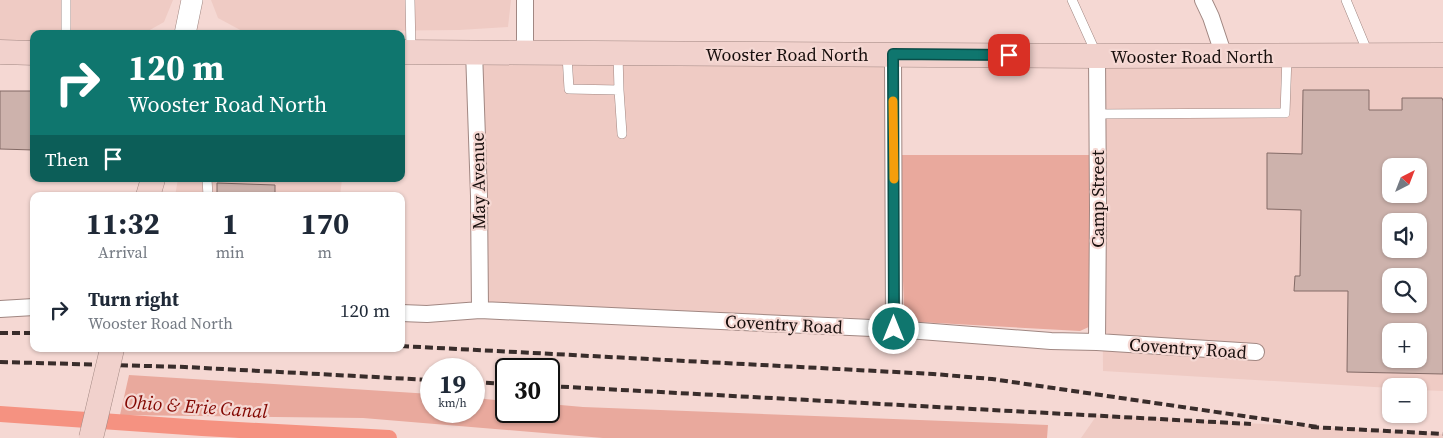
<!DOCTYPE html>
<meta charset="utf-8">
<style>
:root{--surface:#fff;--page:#f6f6f7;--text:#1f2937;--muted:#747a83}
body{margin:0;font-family:"Source Serif 4",serif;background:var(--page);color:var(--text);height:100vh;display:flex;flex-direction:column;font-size:19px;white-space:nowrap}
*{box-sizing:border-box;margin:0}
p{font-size:16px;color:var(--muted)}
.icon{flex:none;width:28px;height:28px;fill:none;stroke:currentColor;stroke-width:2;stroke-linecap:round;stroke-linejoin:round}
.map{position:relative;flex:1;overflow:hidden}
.side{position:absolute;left:30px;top:192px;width:375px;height:160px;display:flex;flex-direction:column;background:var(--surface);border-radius:10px;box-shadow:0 1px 4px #0004}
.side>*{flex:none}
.top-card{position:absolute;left:30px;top:30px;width:375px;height:152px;border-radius:10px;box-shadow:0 1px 4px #0004;background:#0f766e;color:#fff;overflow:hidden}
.needle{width:32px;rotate:42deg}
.fabs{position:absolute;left:1382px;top:158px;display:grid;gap:10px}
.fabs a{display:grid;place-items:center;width:45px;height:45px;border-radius:10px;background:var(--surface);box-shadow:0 1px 4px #0004;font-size:25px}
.speed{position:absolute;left:420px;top:358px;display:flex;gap:10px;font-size:25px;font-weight:700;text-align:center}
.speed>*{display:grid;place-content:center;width:65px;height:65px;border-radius:50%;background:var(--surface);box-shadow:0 1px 4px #0004;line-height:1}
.speed small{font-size:12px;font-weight:400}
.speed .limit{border:2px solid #111;border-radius:8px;background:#fff;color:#111}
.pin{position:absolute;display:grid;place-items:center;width:42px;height:42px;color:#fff;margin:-21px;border-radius:10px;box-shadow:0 2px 8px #0006}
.me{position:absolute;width:55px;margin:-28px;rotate:0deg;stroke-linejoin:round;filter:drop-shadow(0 0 4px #0008)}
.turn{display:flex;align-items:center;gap:18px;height:105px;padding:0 15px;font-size:22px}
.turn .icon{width:65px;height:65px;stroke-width:2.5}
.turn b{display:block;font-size:35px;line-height:42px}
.then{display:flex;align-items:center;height:48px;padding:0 15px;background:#0003;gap:10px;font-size:19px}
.eta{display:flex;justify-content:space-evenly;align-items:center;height:85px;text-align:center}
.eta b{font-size:30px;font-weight:700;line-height:35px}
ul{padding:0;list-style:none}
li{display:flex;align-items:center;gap:15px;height:65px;padding:0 15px}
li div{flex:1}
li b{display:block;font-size:19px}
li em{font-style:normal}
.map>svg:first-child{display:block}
.built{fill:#efcbc4;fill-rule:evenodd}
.green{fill:#e9a99d}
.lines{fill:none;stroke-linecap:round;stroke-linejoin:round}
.canal{stroke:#f59281;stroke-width:16}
.building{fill:#cdb2ac;stroke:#836a66;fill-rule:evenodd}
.service-casing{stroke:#a18782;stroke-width:10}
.minor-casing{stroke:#a18782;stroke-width:18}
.tertiary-casing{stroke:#a18782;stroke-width:22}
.secondary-casing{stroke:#a18782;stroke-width:25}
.service{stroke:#fff;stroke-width:9}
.minor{stroke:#fff;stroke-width:16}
.tertiary{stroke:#fff;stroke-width:21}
.secondary{stroke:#f1d1cc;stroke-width:24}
.rail{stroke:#392d2b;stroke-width:4;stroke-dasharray:8 4;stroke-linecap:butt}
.secondary-bridge-casing{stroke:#a18782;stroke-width:25;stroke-linecap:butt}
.secondary-bridge{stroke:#f1d1cc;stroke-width:24}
.route-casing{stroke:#0a4d48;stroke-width:12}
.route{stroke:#0f766e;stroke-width:9}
.slow{stroke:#f59e0b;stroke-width:9}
.labels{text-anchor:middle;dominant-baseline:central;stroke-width:4.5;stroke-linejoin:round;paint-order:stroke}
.street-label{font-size:18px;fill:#170e0c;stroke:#f5d8d3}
.water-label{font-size:19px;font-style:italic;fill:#820600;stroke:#f5d8d3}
</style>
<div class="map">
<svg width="1443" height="438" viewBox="0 0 1443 438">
<rect width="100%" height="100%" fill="#f5d8d3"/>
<!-- built -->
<path class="built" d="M0 0H173L164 22 148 31 46 30V34H34V41L0 42Z
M211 0H511L508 27 459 30 244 32 218 18Z
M891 56 887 319 487 305 482 57Z
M1101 60H1443V391L1419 390V386H1391V388L1103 371ZM1391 166H1419V194H1391ZM1391 221H1419V249H1391ZM1391 276H1419V304H1391ZM1391 331H1419V359H1391Z
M178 179H342L340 196H175Z
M1097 415 1443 434V438H1081Z"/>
<!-- green -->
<path class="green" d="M898 155H1093L1091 326 1080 331 919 322 909 316 904 306Z
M129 375 431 394V411H474V398L506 401V411H549V404L583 407 1048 425 1047 438H603L363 418 120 415Z"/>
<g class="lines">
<!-- canal -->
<path class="canal" d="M0 414 202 428 389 438"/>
</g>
<!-- building -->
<path class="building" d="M1303 90H1369V110H1402V98H1442L1443 101V374L1347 372 1348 291H1294L1295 276H1300L1301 210 1267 209V153L1302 154ZM1391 166H1419V194H1391ZM1391 221H1419V249H1391ZM1391 276H1419V304H1391ZM1391 331H1419V359H1391Z
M0 91H34V150L0 149Z
M217 183 275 185V196H217Z"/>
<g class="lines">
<defs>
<path id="service" d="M410 0 411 51
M1072 0 1096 53
M1346 0 1368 53
M66 34V0
M567 55 569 89 619 90 618 55
M619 90 622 134
M1097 114 1285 113 1287 56
M207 179 208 196"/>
<path id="minor" d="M525 0V52
M1203 0 1211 17 1224 56
M474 51 479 196 480 310
M893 54 894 329
M0 309 34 307
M401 313 427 314 480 310 894 329 1051 341 1097 342 1256 352
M1097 342 1098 209 1097 56"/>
<path id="tertiary" d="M185 34 192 0"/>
<path id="secondary" d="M0 52 34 53
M401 52 1097 56 1443 55
M148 196 153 179"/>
</defs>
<!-- service casing -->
<use href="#service" class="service-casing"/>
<!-- minor casing -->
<use href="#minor" class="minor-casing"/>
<!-- tertiary casing -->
<use href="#tertiary" class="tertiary-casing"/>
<!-- secondary casing -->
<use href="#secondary" class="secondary-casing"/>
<!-- service -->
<use href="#service" class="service"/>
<!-- minor -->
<use href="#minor" class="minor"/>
<!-- tertiary -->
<use href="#tertiary" class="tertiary"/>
<!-- secondary -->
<use href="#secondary" class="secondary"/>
<!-- rail -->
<path class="rail" d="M0 333H34
M401 346 933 374 992 379 1318 427
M0 362 185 367 431 380
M474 382 506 384
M549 386 1251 424
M1311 427 1443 434"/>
<defs>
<path id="secondary-bridge" d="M91 438 112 349"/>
</defs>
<!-- secondary-bridge casing -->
<use href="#secondary-bridge" class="secondary-bridge-casing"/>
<!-- secondary-bridge -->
<use href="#secondary-bridge" class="secondary-bridge"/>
</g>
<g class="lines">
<defs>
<path id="route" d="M894 329 893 54 1009 55"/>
</defs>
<!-- route casing -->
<use href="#route" class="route-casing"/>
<!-- route -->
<use href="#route" class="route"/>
<!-- slow -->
<path class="slow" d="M893 101 894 179"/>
</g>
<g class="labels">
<!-- street labels -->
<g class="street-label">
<text x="787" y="54">Wooster Road North</text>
<text x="1192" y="56">Wooster Road North</text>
<text transform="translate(478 181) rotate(-91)">May Avenue</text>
<text transform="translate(1097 199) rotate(-90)">Camp Street</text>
<text transform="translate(784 324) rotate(3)">Coventry Road</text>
<text transform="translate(1188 348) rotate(4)">Coventry Road</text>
</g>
<!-- water labels -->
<g class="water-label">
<text transform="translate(196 406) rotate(4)">Ohio &amp; Erie Canal</text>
</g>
</g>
</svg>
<div class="fabs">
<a><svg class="needle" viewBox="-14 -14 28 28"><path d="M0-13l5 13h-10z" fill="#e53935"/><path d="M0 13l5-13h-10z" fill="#747a83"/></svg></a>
<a><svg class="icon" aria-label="sound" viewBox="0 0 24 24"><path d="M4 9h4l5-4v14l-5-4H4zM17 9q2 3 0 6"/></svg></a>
<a><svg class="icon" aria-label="search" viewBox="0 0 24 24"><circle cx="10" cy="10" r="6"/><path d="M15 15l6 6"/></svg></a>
<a>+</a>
<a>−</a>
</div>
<div class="speed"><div>19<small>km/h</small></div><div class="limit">30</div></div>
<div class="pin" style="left:1009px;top:55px;background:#d93025"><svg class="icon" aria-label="arrive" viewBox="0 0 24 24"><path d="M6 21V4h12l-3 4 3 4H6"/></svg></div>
<svg class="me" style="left:894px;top:329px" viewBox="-20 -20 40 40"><circle r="17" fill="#0f766e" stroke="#fff" stroke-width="3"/><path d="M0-11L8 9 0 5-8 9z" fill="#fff"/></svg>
<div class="top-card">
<div class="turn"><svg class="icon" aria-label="right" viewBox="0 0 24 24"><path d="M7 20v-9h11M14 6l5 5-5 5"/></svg><div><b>120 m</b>Wooster Road North</div></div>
<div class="then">Then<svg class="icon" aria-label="arrive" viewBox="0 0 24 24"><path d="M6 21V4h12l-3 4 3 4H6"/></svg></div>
</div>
<section class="side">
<div class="eta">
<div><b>11:32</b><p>Arrival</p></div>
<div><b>1</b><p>min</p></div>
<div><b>170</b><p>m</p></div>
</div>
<ul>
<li><svg class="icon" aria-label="right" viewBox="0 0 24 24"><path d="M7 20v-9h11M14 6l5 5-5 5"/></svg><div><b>Turn right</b><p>Wooster Road North</p></div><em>120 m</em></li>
</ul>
</section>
</div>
